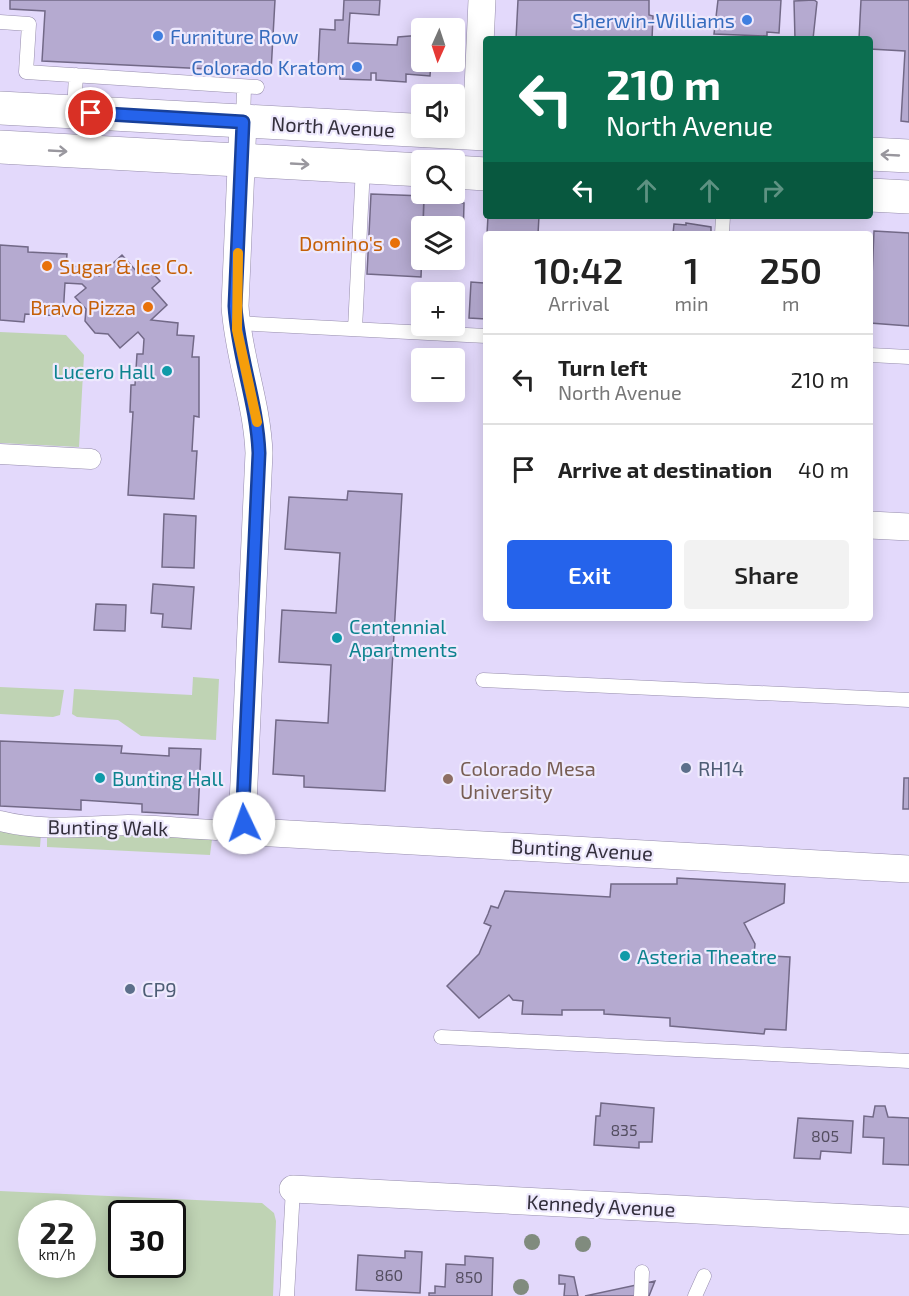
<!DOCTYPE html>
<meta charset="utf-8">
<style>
:root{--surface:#fff;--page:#f2f2f2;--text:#222;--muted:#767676;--line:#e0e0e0;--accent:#2563eb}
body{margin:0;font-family:"Exo 2",sans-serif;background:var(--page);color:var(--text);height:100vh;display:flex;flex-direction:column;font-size:22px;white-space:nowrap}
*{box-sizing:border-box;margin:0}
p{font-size:20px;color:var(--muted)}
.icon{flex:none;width:33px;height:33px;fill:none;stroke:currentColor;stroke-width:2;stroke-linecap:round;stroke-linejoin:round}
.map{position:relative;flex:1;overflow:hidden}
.sheet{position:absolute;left:483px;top:231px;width:390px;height:390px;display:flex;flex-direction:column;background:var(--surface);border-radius:6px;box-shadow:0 3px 15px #0003}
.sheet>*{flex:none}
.top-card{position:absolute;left:483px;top:36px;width:390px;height:183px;border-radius:6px;box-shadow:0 3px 15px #0003;background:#0b6e4f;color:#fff;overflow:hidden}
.needle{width:39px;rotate:183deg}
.tools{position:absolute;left:411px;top:18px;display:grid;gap:12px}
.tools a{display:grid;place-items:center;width:54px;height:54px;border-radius:6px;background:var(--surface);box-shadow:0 3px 15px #0003;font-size:30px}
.speed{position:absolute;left:18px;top:1200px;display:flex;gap:12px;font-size:30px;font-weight:700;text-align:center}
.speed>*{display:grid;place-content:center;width:78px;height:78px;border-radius:50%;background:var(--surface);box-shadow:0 3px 15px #0003;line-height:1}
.speed small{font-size:15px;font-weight:400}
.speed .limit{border:3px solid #111;border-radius:9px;background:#fff;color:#111}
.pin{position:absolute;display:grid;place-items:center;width:51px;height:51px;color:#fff;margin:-26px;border:3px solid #fff;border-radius:50%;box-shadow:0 2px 6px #0007}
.me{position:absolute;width:66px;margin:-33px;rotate:357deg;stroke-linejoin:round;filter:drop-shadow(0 0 4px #0008)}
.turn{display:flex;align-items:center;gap:21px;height:126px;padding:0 24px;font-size:27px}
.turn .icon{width:78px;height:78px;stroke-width:2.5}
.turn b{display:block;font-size:42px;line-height:51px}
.lanes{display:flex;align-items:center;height:57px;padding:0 24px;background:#0003;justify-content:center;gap:30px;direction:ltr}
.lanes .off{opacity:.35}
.eta{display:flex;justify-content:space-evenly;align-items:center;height:102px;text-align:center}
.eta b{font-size:36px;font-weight:600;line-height:42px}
.primary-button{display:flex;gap:12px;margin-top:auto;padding:12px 24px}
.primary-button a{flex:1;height:69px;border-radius:6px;background:var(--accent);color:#fff;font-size:24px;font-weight:600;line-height:69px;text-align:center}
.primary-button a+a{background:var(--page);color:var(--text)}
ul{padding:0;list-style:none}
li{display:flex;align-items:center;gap:18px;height:90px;padding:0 24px;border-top:2px solid var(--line)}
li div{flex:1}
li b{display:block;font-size:22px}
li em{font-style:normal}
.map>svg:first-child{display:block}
.green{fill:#bfd3b4;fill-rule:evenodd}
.building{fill:#b5aad0;stroke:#726987;stroke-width:1.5}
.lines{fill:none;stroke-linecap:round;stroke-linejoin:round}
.service-casing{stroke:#968dac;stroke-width:15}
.pedestrian-casing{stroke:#968dac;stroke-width:21}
.minor-casing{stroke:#968dac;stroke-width:28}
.primary-casing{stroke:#968dac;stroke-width:34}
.service{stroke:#fff;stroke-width:14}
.pedestrian{stroke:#fff;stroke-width:20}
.minor{stroke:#fff;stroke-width:27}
.primary{stroke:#fff;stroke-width:33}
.tree{fill:#808b7e}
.oneway{stroke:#99979e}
.route-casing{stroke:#184099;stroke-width:15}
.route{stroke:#2563eb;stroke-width:10}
.slow{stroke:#f59e0b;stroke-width:10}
.shop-dot{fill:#3f7fe0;stroke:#eee9fd;stroke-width:2}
.food-dot{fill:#e8710a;stroke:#eee9fd;stroke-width:2}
.culture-dot{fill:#0f9aa8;stroke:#eee9fd;stroke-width:2}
.service-dot{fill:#5c6f8a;stroke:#eee9fd;stroke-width:2}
.education-dot{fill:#8d6e63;stroke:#eee9fd;stroke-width:2}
.labels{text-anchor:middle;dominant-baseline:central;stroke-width:4.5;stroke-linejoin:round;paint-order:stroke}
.number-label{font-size:16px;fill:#544e61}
.shop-label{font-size:20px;fill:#366cbe;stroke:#eee9fd;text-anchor:end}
.street-label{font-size:20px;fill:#332f3c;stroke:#eee9fd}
.food-label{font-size:20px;fill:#c56008;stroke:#eee9fd;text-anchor:end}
.culture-label{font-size:20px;fill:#0d838f;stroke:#eee9fd;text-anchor:start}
.education-label{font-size:20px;fill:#785e54;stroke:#eee9fd;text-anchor:start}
.service-label{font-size:20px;fill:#4e5e75;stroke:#eee9fd;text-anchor:start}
</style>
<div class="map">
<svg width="909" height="1296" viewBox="0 0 909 1296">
<rect width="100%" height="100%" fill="#e3d9fb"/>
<!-- green -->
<path class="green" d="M0 332 66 335 84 355 79 447 0 443Z
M193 677 219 679 216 740 141 736 118 720 77 717 72 714 74 689 192 695Z
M0 687 64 690 60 715 53 717 0 714Z
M0 828 41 834 40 847 0 845Z
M125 831 212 839 210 855 47 847V835Z
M0 1191 262 1203 274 1213 276 1221 273 1296H0ZM32 1214H82V1264H32ZM122 1214H172V1264H122Z"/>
<!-- building -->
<path class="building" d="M10 0H275L271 72 42 61 45 11 10 9Z
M344 0H380L379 15 350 13 348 43 397 45 398 37 422 35V62H431L430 76 406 74V82L376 80V73H371V80L340 79V71L318 70 320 29 335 30V20H343Z
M518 0H649V15L653 16 652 39H516Z
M718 0H781L779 33 767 32V36L714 34Z
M814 0 817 2 813 39H795L794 1Z
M861 0H909V122L901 121 905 51 870 49V39H859Z
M371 194 424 196 421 277 367 274Z
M424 201 464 203 463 240 454 239V226H423Z
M488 216H539L538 234H487Z
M686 223 711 227V234H673L674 224 686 225Z
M874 231 909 233V326L870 323Z
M0 245 28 247V252L67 254 66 266 91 267 99 276 122 255 138 273 146 266 160 281 152 288 167 305 151 320 178 323 177 335 194 336 192 357H199V417L194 416 192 451H197L194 499 128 495 133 412H130L131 385H135L137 354H143L144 339 138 332 120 348 108 334 95 333 85 321 86 309 75 297 86 288 82 284 65 283 63 316 25 314 24 322 0 320Z
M486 246V319L469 318 471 282 484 283Z
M348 491 402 494 385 791 304 787V776L273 774 276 720 328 723 331 665 279 662 282 610 336 613 340 553 285 549 289 497 347 500Z
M164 514 196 516 194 568 162 567Z
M153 584 194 587 191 629 162 627 163 614 151 613Z
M96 604 126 605 125 631 94 630Z
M0 741 122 746 121 753 169 756V748L201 749 198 815 142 812V804L81 800V810L0 806Z
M904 778H909V809H903Z
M677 878 785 884 784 903 744 923 755 944 754 955 790 957 786 1030 765 1029 764 1034 670 1026V1018L604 1014V1010H562V1015L522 1014 523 1001 513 1000 509 995 479 1018 447 986 479 954 491 926 484 923 488 914 491 906 498 908 505 891 610 897 611 884H677Z
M601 1103 654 1108 652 1142H639V1148L594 1145 596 1116H600Z
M875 1106H885L888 1117 909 1118V1165L883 1164 884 1138 863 1137 864 1116 873 1117Z
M798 1118 853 1121 851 1153 821 1151 820 1159 794 1158Z
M405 1251 422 1252 420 1293 356 1290 358 1255 405 1258Z
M465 1256 493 1258 492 1296H429V1293H435V1286L445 1287 446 1264 465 1265Z
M559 1275 574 1277 578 1296H564L565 1284H559Z
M655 1281 649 1296H585Z"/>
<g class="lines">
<defs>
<path id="service" d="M0 22 29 24 26 72 257 87
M74 112 76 75
M243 122 244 87
M722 234 723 216
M236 323 486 336
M355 329 363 167
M870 355 909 357
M483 680 909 700
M441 1037 909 1061
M287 1296 293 1189
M641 1296 642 1272
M695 1296 704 1276"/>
<path id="pedestrian" d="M0 454 91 459
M0 821C43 832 85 826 128 825 157 825 187 829 216 830"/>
<path id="minor" d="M243 122 235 306C238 356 257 402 259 453L243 804V815L248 829 254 832 909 869
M476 133 482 0
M870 525 909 527
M293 1189 909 1221"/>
<path id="primary" d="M0 108 486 134
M0 147 422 170
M870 154 909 156
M454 172 486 174
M870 195 909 197"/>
</defs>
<!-- service casing -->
<use href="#service" class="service-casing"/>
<!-- pedestrian casing -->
<use href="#pedestrian" class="pedestrian-casing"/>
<!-- minor casing -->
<use href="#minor" class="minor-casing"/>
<!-- primary casing -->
<use href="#primary" class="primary-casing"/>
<!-- service -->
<use href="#service" class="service"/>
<!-- pedestrian -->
<use href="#pedestrian" class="pedestrian"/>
<!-- minor -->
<use href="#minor" class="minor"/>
<!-- primary -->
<use href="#primary" class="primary"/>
</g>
<!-- trees -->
<g class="tree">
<circle cx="532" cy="1242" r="8"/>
<circle cx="583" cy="1244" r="8"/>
<circle cx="521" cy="1287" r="8"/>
</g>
<!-- one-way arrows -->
<defs><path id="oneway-shaft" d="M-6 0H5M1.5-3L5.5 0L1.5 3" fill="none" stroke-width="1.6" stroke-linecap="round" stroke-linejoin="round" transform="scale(1.5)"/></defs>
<g class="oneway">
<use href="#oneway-shaft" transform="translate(58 151) rotate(3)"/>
<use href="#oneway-shaft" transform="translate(890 155) rotate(-177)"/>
<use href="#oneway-shaft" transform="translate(300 164) rotate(3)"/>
</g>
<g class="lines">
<defs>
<path id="route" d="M91 113 243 122 235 306C238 356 257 402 259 453L243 804 244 823"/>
</defs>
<!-- route casing -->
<use href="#route" class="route-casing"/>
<!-- route -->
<use href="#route" class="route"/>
<!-- slow -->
<path class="slow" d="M238 253 237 330 257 422"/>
</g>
<!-- markers -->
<g class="shop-dot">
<circle cx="747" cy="20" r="6"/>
<circle cx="158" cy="36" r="6"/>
<circle cx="357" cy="67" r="6"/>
</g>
<g class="food-dot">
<circle cx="395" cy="243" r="6"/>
<circle cx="47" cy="266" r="6"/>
<circle cx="148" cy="307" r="6"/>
</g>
<g class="culture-dot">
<circle cx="167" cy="371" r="6"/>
<circle cx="337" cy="638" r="6"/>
<circle cx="100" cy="778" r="6"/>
<circle cx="625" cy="956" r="6"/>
</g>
<g class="service-dot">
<circle cx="686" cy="768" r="6"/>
<circle cx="130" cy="989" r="6"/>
</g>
<circle class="education-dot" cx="448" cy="779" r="6"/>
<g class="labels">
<!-- number labels -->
<g class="number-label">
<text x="624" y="1129">835</text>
<text x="825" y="1135">805</text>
<text x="389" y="1274">860</text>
<text x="469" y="1276">850</text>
</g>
<!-- shop labels -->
<g class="shop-label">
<text x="735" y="20">Sherwin-Williams</text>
<text x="170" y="36" text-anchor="start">Furniture Row</text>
<text x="345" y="67">Colorado Kratom</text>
</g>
<!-- street labels -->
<g class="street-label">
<text transform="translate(333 126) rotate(3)">North Avenue</text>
<text transform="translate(108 827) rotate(1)">Bunting Walk</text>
<text transform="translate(582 849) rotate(3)">Bunting Avenue</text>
<text transform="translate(601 1205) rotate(3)">Kennedy Avenue</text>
</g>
<!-- food labels -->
<g class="food-label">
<text x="383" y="243">Domino's</text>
<text x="59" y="266" text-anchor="start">Sugar &amp; Ice Co.</text>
<text x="136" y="307">Bravo Pizza</text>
</g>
<!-- culture labels -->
<g class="culture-label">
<text x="155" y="371" text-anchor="end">Lucero Hall</text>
<text x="349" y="626">Centennial<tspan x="349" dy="23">Apartments</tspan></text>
<text x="112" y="778">Bunting Hall</text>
<text x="637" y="956">Asteria Theatre</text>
</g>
<!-- education labels -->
<g class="education-label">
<text x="460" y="768">Colorado Mesa<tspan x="460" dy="23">University</tspan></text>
</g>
<!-- service labels -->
<g class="service-label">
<text x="698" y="768">RH14</text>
<text x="142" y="989">CP9</text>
</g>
</g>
</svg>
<div class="tools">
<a><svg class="needle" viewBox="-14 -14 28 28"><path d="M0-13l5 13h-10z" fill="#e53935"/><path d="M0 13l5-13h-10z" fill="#767676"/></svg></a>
<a><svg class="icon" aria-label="sound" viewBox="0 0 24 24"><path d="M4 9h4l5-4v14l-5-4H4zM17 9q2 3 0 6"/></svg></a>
<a><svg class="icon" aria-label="search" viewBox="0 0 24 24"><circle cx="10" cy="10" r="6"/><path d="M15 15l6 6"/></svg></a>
<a><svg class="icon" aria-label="layers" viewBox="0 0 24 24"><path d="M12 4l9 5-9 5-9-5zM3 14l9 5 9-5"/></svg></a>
<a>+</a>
<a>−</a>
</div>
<div class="speed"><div>22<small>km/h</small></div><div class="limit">30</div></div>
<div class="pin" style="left:91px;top:113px;background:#d93025"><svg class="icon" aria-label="arrive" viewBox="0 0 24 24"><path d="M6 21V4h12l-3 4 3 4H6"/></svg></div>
<svg class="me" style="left:244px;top:823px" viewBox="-20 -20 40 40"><circle r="19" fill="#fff"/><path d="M0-13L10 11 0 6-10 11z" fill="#2563eb"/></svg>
<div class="top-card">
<div class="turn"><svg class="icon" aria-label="left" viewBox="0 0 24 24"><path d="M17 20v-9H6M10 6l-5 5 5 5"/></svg><div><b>210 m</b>North Avenue</div></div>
<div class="lanes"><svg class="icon" aria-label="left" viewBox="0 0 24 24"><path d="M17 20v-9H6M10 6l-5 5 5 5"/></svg><svg class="icon off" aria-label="ahead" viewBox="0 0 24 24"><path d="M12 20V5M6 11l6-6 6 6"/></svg><svg class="icon off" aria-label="ahead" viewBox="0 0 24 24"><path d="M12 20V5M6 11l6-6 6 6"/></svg><svg class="icon off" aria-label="right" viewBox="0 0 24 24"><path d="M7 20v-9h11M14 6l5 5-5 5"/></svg></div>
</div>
<section class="sheet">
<div class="eta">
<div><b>10:42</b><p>Arrival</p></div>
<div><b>1</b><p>min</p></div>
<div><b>250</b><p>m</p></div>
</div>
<ul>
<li><svg class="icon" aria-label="left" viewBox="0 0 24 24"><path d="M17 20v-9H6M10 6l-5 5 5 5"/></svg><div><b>Turn left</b><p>North Avenue</p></div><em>210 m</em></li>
<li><svg class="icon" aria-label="arrive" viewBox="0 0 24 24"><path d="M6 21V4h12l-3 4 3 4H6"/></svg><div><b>Arrive at destination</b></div><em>40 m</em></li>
</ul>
<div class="primary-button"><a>Exit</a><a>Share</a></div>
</section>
</div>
